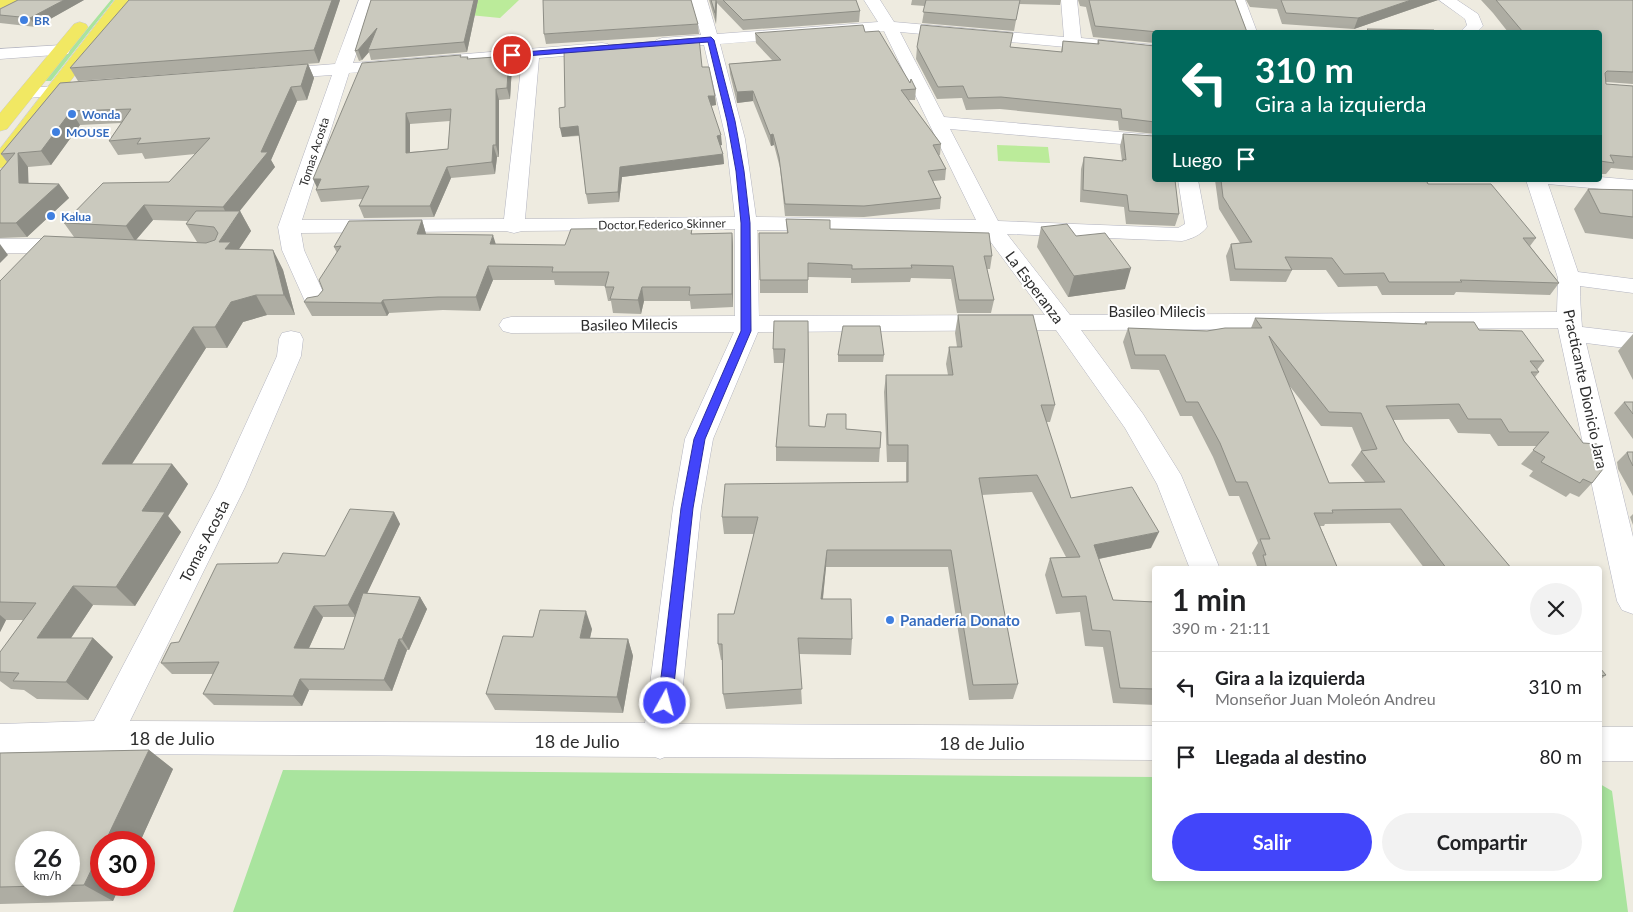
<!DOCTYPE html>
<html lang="es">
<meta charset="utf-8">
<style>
:root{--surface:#fff;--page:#f2f2f2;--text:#202124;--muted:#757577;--line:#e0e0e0;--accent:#4245fa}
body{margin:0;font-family:Lato,sans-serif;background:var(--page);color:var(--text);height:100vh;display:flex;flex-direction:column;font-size:19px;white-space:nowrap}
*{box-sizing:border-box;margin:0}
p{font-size:16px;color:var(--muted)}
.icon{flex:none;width:28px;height:28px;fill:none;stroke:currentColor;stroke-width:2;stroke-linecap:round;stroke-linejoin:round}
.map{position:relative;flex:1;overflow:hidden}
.side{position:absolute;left:1152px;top:566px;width:450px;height:315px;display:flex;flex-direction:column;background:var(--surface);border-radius:5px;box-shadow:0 2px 8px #0003}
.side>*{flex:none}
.top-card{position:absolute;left:1152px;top:30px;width:450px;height:152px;border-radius:5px;box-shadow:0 2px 8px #0003;background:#00695c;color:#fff;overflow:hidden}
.speed{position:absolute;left:15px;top:831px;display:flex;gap:10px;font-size:25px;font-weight:700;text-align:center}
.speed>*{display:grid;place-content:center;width:65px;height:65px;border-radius:50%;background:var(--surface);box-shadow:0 2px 8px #0003;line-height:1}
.speed small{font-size:12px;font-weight:400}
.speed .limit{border:8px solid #d22;background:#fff;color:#111}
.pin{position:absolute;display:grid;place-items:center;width:42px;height:42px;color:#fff;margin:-21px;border:2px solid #fff;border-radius:50%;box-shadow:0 1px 5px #0007}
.me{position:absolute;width:55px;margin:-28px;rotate:7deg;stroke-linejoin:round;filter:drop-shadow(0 0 4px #0008)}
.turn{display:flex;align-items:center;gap:18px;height:105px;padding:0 20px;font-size:22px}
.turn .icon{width:65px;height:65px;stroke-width:2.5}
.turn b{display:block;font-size:35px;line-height:42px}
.then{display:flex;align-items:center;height:48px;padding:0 20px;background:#0003;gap:10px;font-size:19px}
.round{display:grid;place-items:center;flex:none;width:52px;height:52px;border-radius:26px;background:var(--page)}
.summary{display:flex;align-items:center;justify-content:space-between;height:85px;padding:0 20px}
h1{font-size:30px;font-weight:700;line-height:38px}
.action{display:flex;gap:10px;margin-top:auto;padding:10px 20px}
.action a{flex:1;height:58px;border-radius:30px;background:var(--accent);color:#fff;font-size:20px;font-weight:700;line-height:58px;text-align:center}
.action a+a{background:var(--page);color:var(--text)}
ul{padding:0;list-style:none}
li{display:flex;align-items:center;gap:15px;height:70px;padding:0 20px;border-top:1px solid var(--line)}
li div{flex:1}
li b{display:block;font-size:19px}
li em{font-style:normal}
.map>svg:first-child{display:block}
.green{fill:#a9e49e}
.pitch{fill:#bbeb9a}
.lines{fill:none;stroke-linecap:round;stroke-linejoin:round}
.street-casing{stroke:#b3b4c0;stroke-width:1}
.primary-casing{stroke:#cdcdcd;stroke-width:1}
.street{fill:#fff;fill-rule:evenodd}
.primary{fill:#f1e863;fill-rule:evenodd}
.wall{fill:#aeada3;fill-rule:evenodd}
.shaded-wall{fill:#8d8d85}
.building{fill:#cac9be;stroke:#8d8d85;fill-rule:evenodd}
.route{fill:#4245fa;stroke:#2b2da2}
.shop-dot{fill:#3f7fe0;stroke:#fff;stroke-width:2}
.labels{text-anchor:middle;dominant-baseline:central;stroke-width:4;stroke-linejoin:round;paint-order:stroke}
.far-shop-label{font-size:12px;font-weight:bold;fill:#366cbe;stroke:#fff;text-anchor:start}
.far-street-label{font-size:12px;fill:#2d2d2d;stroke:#fff}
.street-label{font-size:15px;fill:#2d2d2d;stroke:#fff}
.shop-label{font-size:15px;font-weight:bold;fill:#366cbe;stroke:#fff;text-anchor:start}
.near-street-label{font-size:18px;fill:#2d2d2d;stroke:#fff}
</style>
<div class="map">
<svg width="1633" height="912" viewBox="0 0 1633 912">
<rect width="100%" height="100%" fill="#eeebe0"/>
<!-- green -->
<path class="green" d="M111 0H114L51 81H44Z
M283 770 1155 777V879H1600V784L1612 791 1628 912H233Z"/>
<!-- pitch -->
<path class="pitch" d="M453 0H519L500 18 439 12Z
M997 145 1048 147 1050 163 998 161Z"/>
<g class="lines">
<defs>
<path id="street" d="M359 0H375L353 63 602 43 608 44 610 48 608 52 602 53 539 58 525 219 735 217 726 139 704 45 662 48 656 46 654 43 656 40 662 38 701 35 691 0H707L717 34 878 22 864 0H880L894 22 1064 37 1061 0H1077L1081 38 1155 45V55L900 32 944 117 1155 135V147L950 129 998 221 1178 228 1185 224 1178 180H1198L1207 227C1201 235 1191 239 1182 241L1007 234 1070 315 1557 312 1558 278 1526 180H1600V177L1633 180V192L1548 184 1578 272 1633 279V293L1580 286C1580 300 1581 314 1582 327L1633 333V349L1586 343 1633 537V614L1622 610 1617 601 1558 328 1081 330 1143 414 1181 475 1220 569H1190L1157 484 1125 428 1056 330 758 332 713 439 701 508 679 724 1155 726V760L665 757 660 759 655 757 104 754 0 758V724L94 721 217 487 277 356 279 339 282 333 291 331 300 333 303 339 301 356 245 487 130 721 645 723 673 508 685 439 734 332 511 333 503 331 499 325 503 319 511 317 735 316V229L522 231 514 233 506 231 301 233 304 250 328 303 324 308 316 310 308 308 282 250 278 227 332 75 273 79 267 78 264 74 267 70 273 69 335 64ZM884 31 976 220 756 217 745 139 720 44ZM522 59 504 219 302 220 349 73ZM757 230 984 233 1045 315 759 316Z
M1229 0H1245L1257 32H1241Z
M1439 0H1457L1478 14 1483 26 1477 32H1460L1467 25 1465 19Z
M62 45 68 46 70 50 68 54 0 59V49Z
M81 84 87 85 90 89 87 93 28 98 22 97 19 93 22 89 28 88Z
M0 239H71L79 241 82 246 79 251 71 253H0Z
M1600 727H1633V761H1600Z"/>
<path id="primary" d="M0 0H18L15 3 0 8Z
M115 0H131L7 166 0 168V149Z
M80 22 86 24 88 27 86 30 7 129 0 131V113L74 24Z"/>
</defs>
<!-- street casing -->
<use href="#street" class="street-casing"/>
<!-- primary casing -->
<use href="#primary" class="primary-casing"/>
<!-- street -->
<use href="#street" class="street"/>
<!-- primary -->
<use href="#primary" class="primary"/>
</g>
<!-- wall -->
<path class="wall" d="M84 0 36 27 0 23V9Z
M340 0 319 63 78 81 70 68Z
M371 0H478L467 52 371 60 369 52 362 60 359 61 355 51Z
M709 0H856L860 11 859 22 743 30 717 3 716 24Z
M911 0H1061L1060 5 1019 4 1014 31 922 23 925 6 911 5 912 0Z
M1078 0H1235L1247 32H1155V43L1093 37 1086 7 1080 6Z
M1246 0H1438L1354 29 1282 24 1277 9 1250 7Z
M1481 0H1633V84L1606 82V84L1633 86V170L1611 168 1606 174H1600V32H1508L1493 13Z
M698 24 699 34 546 44 544 34Z
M865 32 916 89 915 100H909L941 144 940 155H939L946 169 945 180 933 181 941 198 940 209 864 217 785 216 780 168 774 145 771 146 753 101 737 103 730 74 729 64 772 60 756 43 755 33Z
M1098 40 1155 46V134L1119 130 1118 121 1000 109 966 110 962 98 937 99 916 59 917 47H1011L1061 52 1063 41 1097 44Z
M509 56 512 66 510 99 499 100V157H497L495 174 451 178 434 217 364 218 359 206 362 199 321 202 316 190 317 187 461 57H468V59ZM450 121 448 149 410 152V124Z
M308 64 314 78 307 100 297 101 271 160 275 167 239 211H240L251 231 239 249 273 250 283 270 295 315H267L243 322 227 348H206L132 464H172L188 484 168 516 181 532 135 606 93 605 71 638H93L113 657 88 700 37 699 24 690 11 689 0 681V653L23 620H6L0 632V281L74 237 64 223 169 182 195 154 145 159 142 153 118 155 109 141 121 123 80 125 51 165 28 167V183L59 184 69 198 27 237 0 238V171L7 162 1 154 60 83ZM153 220 188 221 186 224 197 242 136 240Z
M702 67 715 96 716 105 711 106 722 145H720L723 154 724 164 622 177 619 202 588 204 586 194 579 136 562 137 565 107Z
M1123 134 1155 180H1176L1175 182 1179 214 1175 226 1126 224 1124 207 1080 202 1081 169 1084 157 1122 161 1120 146Z
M1215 180H1426L1428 184 1536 238 1530 246 1559 283 1550 295 1456 292 1454 295H1382L1377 286 1338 287 1326 270H1292L1286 282 1230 281 1226 256 1231 244 1240 243 1219 209Z
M1588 189 1633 190V239L1585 233 1574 209Z
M786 219 830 229 992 256 990 269H987L994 300 991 313H957L951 279 911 278 910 282 851 283V278L808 277V293H760V280L787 233Z
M422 220 426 234 496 244 565 245 692 229V234L732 233 733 246V307L691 309 690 301H644L641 314 613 313 611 301H608L605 287V286L555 285 554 280H493L480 311 443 310 389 313 387 316H312L304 302 318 296 323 290 337 253 334 247Z
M1041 227 1076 236 1125 289 1068 297 1037 247Z
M958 315 1055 405 1050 422H1046L1071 498 1151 548 1099 559 1113 600 1155 602V705L1113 703 1103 647 1085 646 1080 612 1056 614 1045 575 1050 558 1066 557 1032 492 982 495 1018 684 1013 699 969 700 948 567H826L823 599 852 639 851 655 799 654 802 704 726 709 723 694 722 660H721L718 644 734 614 754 534H724L722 517 906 482V462H887L884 392 886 375H948L946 364 949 347H957L955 333Z
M1255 318 1424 324 1425 322 1479 330 1544 361 1537 370 1539 372 1535 377 1592 483 1579 497 1570 493 1566 497 1529 476 1533 471 1521 464 1537 446H1498L1490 434 1458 433 1449 419 1393 420 1404 441 1512 569H1425L1390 523 1325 524 1324 526H1320L1338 569H1255L1257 566 1252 553 1258 543 1239 496H1229L1213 457 1192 416H1180L1159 370 1131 369 1123 342 1128 328 1207 331 1251 328ZM1288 384 1321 426 1352 427 1362 451H1361L1351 465 1365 482 1329 483Z
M808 321 809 426 881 432 879 462 776 461V447L784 363H774L773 349Z
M1633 334V380L1618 351Z
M838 355H884L883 362H838Z
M1624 402H1633V439L1614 413Z
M1627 452H1633V496L1618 469 1617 462Z
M394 512 400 524 367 593 420 597 427 609 409 650H407L392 691 309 690 302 706 214 705 203 694 213 674H172L161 663 179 642 278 563 325 556ZM323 617H355L344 649 309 648Z
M1633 514V525L1630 517Z
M592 629 590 638 628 639 633 656 623 713 495 710 486 694 533 637Z
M1600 668 1606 675 1600 680Z
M149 750 173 769 113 901 0 904V753Z"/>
<!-- shaded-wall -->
<path class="shaded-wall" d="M64 0H84L36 27 30 18Z
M332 0H340L319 63 314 50Z
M474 0H478L467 52 464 42Z
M716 0 717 3 716 24 715 13Z
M1411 0H1438L1354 29 1358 18Z
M377 28 368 50 369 52 362 60 358 50Z
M509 56 512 66 510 99 507 88Z
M308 64 314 78 307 100 301 86Z
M291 87 297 101 271 160 275 167 231 222 223 207 261 152Z
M496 89 499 100V157L496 145Z
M753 91V101L737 103V92Z
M708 96H715L716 105 709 106Z
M71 111 80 125 51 165 41 151Z
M406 113 410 124V164L406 153Z
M578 126 580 135 562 137 560 128Z
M773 134 774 145 771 146 770 135Z
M721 135 722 145 718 146 717 136Z
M493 145 497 157 495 174 492 162Z
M18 153 28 167 29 197 19 183Z
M723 154 724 164 622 177 619 202 618 192 620 167Z
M447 167 451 178 434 217 430 206Z
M313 179H321L318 190Z
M59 184 69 198 27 237 16 223Z
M144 205 153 220 135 241 126 226Z
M240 211 251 231 237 252V269L219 242Z
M422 220 426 234 422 248 417 234Z
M732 233 733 246V307L732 294Z
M493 235 497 248 490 244Z
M0 244 8 255 0 263Z
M273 250 283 270 295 315 284 295Z
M488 266 493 280 480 311 476 297Z
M1131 268 1125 289 1068 297 1074 276Z
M642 287 644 301 641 314 638 300Z
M256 295 267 315 243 322 227 348 215 327 231 302Z
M383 300 389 313 387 316 381 303Z
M193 327 206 348 119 484 102 464Z
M172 464 188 484 168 516 181 532 135 606 116 587 142 511Z
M394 512 400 524 356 617 348 605Z
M1159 532 1151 548 1088 561 1094 545Z
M827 550 826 567 821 615V599Z
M73 586 93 605 59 656 37 638Z
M420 597 427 609 409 650 402 639Z
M314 606 323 617 304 659 294 648Z
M586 611 592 629 586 655 580 638Z
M0 615 6 620 0 632Z
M93 638 113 657 88 700 66 682Z
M399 639 407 650 392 691 384 680Z
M628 639 633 656 623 713 617 697Z
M300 679 309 690 302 706 293 696Z
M149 750 173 769 140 842H105Z
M101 850V885H120L113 901 84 885Z"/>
<!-- building -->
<path class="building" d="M18 0H64L30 18 0 15V9Z
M129 0H332L314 50 70 68Z
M371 0H474L464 42 368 50 377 28 358 50 355 51Z
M543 0H691L698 24 544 34Z
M711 0H716L715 13Z
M723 0H856L860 11 743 20Z
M926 0H1020L1016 20 923 12Z
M1089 0H1235L1247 32H1158L1095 26Z
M1281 0H1411L1358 18 1286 13Z
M1496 0H1633V72L1607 71 1605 73 1606 84 1633 86V157L1610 155 1614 163 1600 161V32H1523Z
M863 25 865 32 879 31 910 83 911 79 916 89 901 90 941 144 933 145 946 169 928 171 941 198 864 206 785 204 779 157 773 134 770 135 753 91 737 92 729 64 781 60 755 33Z
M921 25 1013 33 1010 47 1062 52 1063 41 1099 44 1098 40 1155 46V122L1122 118 1121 109 1001 97 968 98 963 86 938 87 917 47Z
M1367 29 1434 30 1435 32H1370Z
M699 38 702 67H709L715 96H708L721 135 717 136 723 154 620 167 618 192 586 194 578 126 560 128 559 108 565 107 564 49Z
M461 55 460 57H468L467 59 509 56 507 88 496 89V145H493L492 162 447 167 430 206H359L369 186 316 190 321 179H313L362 63ZM451 109 448 149 406 153V113Z
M308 64 301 86 291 87 261 152H268L223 207 144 205 126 226 64 223 103 183 169 182 210 138 137 144 141 138 109 141 131 109 71 111 41 151 18 153 19 183 59 184 16 223H0V171L15 153 1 154 60 83Z
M1123 134 1155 136V180H1175L1179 214 1129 211 1127 195 1083 190 1084 157 1123 161V159L1126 160Z
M1221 180H1426L1428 184H1491L1536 238H1523L1559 283 1460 280 1462 282H1389L1384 273 1344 274 1332 258 1285 257 1292 270 1235 269 1231 244 1252 242 1223 197Z
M1588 189 1633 190V217L1600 213Z
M196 211H240L219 242H231L225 249 273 250 284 295H256L231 302 215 327H193L102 464H172L142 511 165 512 116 587 73 586 37 638H93L66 682 13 681 19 673 0 672V652L36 603 0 602V281L44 236 206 243 215 240 218 233 214 227 186 224Z
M786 219 830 220V229L989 233 992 256H984L994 300H959L953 266 911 265 912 268 852 269V265L808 263V280H760L759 233H788Z
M422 220 417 234 493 235 490 244 565 245 571 229 650 228 692 229 691 234 732 233V294L689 295 690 287H642L638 300 610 299 614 287H605L609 272H552L553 267 488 266 476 297H438L383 300 381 303 304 302 307 298 318 296 323 290 319 280 341 246 334 247 349 221Z
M1067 224 1076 236 1105 233 1131 268 1074 276 1041 227Z
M958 315H1033L1055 405H1041L1071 498 1132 487 1159 532 1094 545 1113 600 1155 602V689L1120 688 1110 631 1092 630 1086 596 1062 597 1050 558 1080 557 1037 475 979 478 1018 684 973 685 951 550H827L821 599H851L852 639 798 638 802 689 723 694 722 644H718V614H734L758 517H722L725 484 908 482V445H888L886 375H953L949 347H962Z
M1255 318 1427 324 1425 322H1474L1479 330 1522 331 1544 361H1530L1539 372H1531L1583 443 1597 444 1603 469 1592 483 1583 479 1580 483 1541 462 1545 457 1533 450 1549 432H1509L1501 419H1468L1459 404 1386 406 1404 441 1512 569H1447L1401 509 1332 510 1333 513H1314L1338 569H1267L1263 555H1266L1260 539H1270L1247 482H1236L1220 443 1198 402H1186L1165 355H1135L1128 328 1207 331 1225 328H1262ZM1269 336 1329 412 1361 413 1377 449 1361 451 1385 482 1329 483Z
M774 321H808L809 426 825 427 827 414H846V429L881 432 880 448 776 447 785 349H773Z
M843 326H880L884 355H838Z
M1624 402H1633V414Z
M1627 452H1633V466L1629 458Z
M350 509 394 512 348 605 314 606 294 648 344 649 363 593 420 597 402 639H399L384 680 300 679 293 696 203 694 219 662 161 663 171 643 179 642 217 564 278 563 283 553 325 556Z
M540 610 586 611 580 638 628 639 617 697 486 694 503 636 533 637Z
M1600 668 1606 675 1600 676Z
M149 750 105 842H101V850L84 885 0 887V753ZM26 842H69V885H26Z"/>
<!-- route -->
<path class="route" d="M711 37 714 40 735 121 744 171 750 223 751 331 705 439 693 508 672 703 670 707 665 709 660 707 658 703 681 508 694 439 741 331V223L736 171 727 121 708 42 512 57 509 55 512 53Z"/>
<!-- markers -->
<g class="shop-dot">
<circle cx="24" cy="20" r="5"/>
<circle cx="72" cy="114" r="5"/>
<circle cx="56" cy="132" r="5"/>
<circle cx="51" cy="216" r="5"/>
<circle cx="890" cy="620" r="5"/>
</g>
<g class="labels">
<!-- far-shop labels -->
<g class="far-shop-label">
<text x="34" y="20">BR</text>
<text x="82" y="114">Wonda</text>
<text x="66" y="132">MOUSE</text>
<text x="61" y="216">Kalua</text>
</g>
<!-- far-street labels -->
<g class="far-street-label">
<text transform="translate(314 152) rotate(-72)">Tomas Acosta</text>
<text transform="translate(662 224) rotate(-1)">Doctor Federico Skinner</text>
</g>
<!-- street labels -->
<g class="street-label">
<text transform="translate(1035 287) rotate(53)">La Esperanza</text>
<text x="1157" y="311">Basileo Milecis</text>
<text transform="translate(629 324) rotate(-1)">Basileo Milecis</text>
<text transform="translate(1586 389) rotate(78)">Practicante Dionicio Jara</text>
<text transform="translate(204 541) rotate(-63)">Tomas Acosta</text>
</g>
<!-- shop labels -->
<g class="shop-label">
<text x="900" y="620">Panadería Donato</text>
</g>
<!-- near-street labels -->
<g class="near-street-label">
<text x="172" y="738">18 de Julio</text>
<text x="577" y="741">18 de Julio</text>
<text x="982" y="743">18 de Julio</text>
</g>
</g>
</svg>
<div class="speed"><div>26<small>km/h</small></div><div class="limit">30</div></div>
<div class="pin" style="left:512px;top:55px;background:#d93025"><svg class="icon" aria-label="arrive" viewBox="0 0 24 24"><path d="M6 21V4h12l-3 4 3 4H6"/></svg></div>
<svg class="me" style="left:665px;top:703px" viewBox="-20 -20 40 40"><circle r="17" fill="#4245fa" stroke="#fff" stroke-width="3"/><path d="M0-11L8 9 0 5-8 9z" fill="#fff"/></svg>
<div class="top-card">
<div class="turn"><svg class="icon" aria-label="left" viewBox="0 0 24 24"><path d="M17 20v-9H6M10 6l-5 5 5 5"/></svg><div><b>310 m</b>Gira a la izquierda</div></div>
<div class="then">Luego<svg class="icon" aria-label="arrive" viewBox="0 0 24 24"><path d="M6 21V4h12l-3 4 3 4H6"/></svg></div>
</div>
<section class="side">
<div class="summary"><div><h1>1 min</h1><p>390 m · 21:11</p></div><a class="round"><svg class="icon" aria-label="close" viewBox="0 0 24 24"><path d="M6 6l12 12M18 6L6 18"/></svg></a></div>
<ul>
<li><svg class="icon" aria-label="left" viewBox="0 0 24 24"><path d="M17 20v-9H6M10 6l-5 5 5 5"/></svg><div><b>Gira a la izquierda</b><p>Monseñor Juan Moleón Andreu</p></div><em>310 m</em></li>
<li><svg class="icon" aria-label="arrive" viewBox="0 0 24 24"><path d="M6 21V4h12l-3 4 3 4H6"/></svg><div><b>Llegada al destino</b></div><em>80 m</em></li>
</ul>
<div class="action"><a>Salir</a><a>Compartir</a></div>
</section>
</div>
